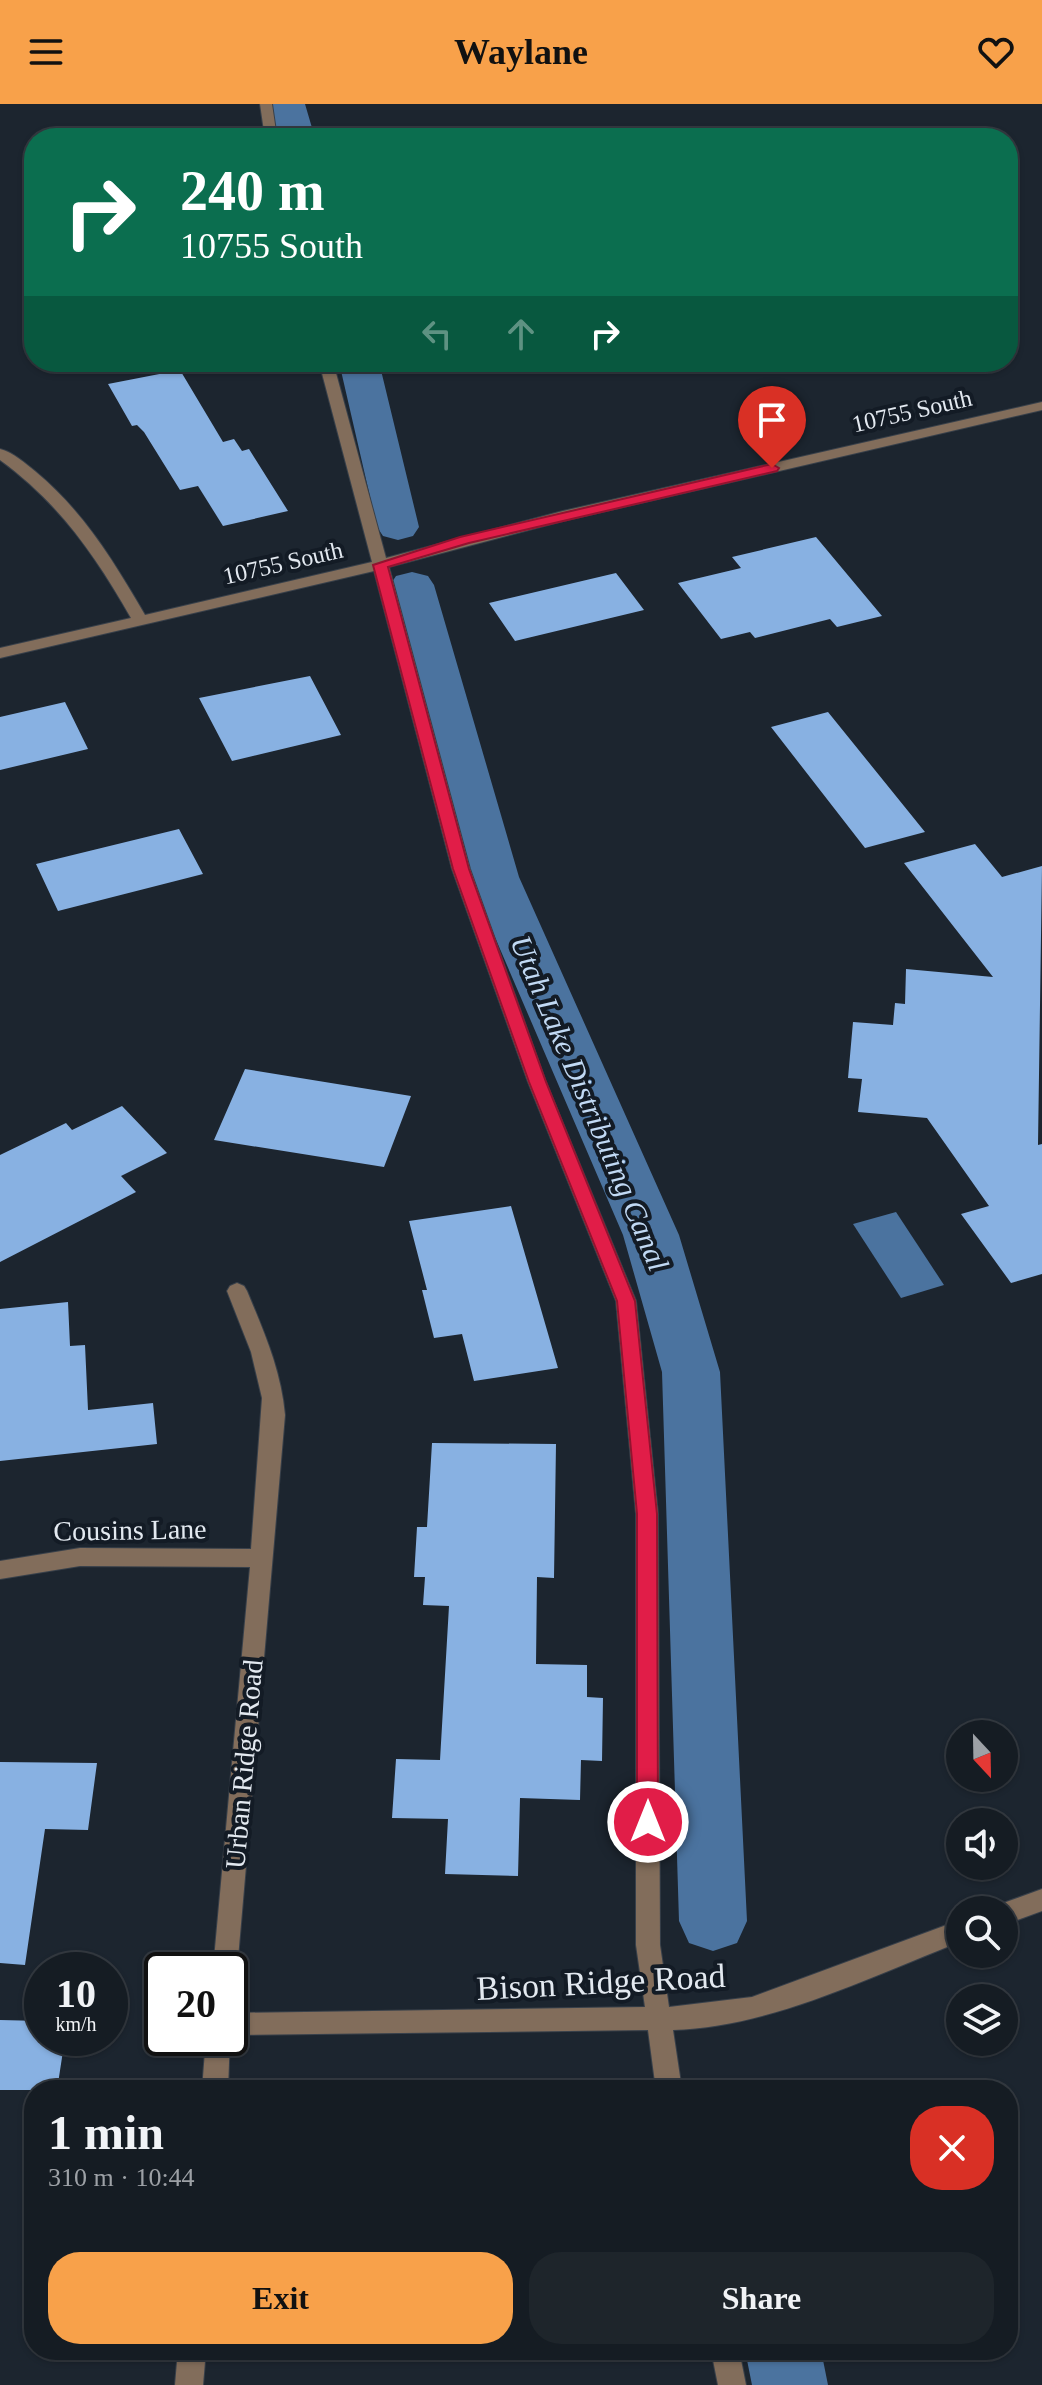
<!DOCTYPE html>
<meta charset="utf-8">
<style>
:root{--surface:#151c23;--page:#1e252b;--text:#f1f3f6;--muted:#9da1a6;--line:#343a41;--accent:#f8a14a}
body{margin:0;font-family:"Times New Roman",serif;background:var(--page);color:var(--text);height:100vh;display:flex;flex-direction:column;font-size:30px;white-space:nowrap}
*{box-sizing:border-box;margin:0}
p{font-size:26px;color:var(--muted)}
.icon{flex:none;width:44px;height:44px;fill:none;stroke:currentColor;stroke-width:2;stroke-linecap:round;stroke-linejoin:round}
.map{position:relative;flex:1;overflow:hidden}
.details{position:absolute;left:24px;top:1976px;width:994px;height:280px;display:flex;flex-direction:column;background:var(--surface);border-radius:32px;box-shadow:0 2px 6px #0004,0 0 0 2px var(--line)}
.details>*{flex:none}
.top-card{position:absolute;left:24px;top:24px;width:994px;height:244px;border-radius:32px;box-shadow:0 2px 6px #0004,0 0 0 2px var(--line);background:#0b6e4f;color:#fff;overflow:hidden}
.needle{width:52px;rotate:158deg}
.buttons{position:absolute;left:946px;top:1616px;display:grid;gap:16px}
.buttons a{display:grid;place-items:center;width:72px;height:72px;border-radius:50%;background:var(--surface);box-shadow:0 2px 6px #0004,0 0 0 2px var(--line);font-size:40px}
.speed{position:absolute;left:24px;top:1848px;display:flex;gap:16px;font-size:40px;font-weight:700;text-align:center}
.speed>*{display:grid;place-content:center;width:104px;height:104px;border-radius:50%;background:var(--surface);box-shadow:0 2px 6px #0004,0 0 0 2px var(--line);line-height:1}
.speed small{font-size:20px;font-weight:400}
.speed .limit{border:4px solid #111;border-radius:12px;background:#fff;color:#111}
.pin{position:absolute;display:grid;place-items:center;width:68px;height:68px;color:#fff;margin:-82px -34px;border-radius:50% 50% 50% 0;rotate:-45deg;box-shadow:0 0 8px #0007}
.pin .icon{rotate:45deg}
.me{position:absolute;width:88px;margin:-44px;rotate:0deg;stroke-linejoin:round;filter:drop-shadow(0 0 6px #0008)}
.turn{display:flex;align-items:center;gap:28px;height:168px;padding:0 24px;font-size:36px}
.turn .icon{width:104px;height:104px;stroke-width:2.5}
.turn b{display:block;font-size:56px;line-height:68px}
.lanes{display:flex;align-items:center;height:76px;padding:0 24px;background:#0003;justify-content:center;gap:40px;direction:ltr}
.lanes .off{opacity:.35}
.round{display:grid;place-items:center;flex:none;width:84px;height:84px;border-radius:32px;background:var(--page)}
.summary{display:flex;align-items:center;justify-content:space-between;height:136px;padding:0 24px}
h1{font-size:48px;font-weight:800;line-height:60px}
.action{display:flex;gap:16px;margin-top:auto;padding:16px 24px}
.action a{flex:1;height:92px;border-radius:32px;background:var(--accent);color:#111;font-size:32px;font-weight:800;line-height:92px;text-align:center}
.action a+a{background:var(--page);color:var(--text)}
header{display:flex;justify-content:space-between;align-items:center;height:104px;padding:0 24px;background:var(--accent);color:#111;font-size:36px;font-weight:800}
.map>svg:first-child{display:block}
.water{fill:#4b739f}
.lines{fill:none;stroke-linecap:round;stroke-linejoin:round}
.canal{fill:#4b739f;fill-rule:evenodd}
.building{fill:#88b1e2}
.minor-casing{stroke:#38404a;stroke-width:2}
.minor{fill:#826d5b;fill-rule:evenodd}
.route{fill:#e11d48;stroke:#92132f;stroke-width:2}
.labels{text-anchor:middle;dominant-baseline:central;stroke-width:8;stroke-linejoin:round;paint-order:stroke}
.far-street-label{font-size:24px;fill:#e3e9f0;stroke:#131b25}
.street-label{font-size:28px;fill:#e3e9f0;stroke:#131b25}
.water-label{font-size:30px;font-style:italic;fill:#c1d9f4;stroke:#131b25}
.near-street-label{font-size:34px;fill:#e3e9f0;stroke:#131b25}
</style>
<header><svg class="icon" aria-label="menu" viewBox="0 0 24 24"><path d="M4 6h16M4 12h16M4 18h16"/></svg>Waylane<svg class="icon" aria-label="heart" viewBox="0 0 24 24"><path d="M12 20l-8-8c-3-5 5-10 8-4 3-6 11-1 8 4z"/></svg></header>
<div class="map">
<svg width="1042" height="2281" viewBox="0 0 1042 2281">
<rect width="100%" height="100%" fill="#1c252f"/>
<!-- water -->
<path class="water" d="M896 1108 944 1181 901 1194 853 1120Z"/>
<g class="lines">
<!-- canal -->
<path class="canal" d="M269 0H305L315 34H279Z
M339 258H379L419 423 413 432 398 436 383 432 377 423Z
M412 468 428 472 434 481 519 773 679 1131 720 1268 747 1817 737 1839 713 1847 689 1839 679 1817 662 1268 623 1131 469 773 390 481 396 472Z
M745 2246H821L828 2281H752Z"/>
</g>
<!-- building -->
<path class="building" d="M180 266 223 338 234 335 242 347 249 345 288 407 223 422 198 382 180 386 144 328 137 321 132 322 108 280Z
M816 433 882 512 837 523 830 515 755 534 750 528 721 535 678 479 741 464 732 453Z
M616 469 644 506 515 537 489 499Z
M310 572 341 631 232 657 199 594Z
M65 598 88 645 0 666V613Z
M828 608 925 728 865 744 771 623Z
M179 725 203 770 58 807 36 760Z
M975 740 1002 773 1042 762 1038 1041 1042 1040V1170L1011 1179 961 1110 989 1102 927 1014 858 1008 862 975 848 974 853 918 893 921 895 899 905 900 906 865 993 873 904 759Z
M245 965 411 992 384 1063 214 1036Z
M122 1002 167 1049 121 1072 136 1088 0 1158V1051L66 1019 72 1026Z
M511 1102 558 1264 474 1277 462 1230 434 1234 422 1186H427L409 1117Z
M68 1198 70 1242 85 1241 88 1306 153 1299 157 1340 0 1357V1205Z
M432 1339 556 1340 554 1474 537 1473 536 1560 587 1561V1593L603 1594 602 1657 581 1656 580 1696 520 1694 518 1772 445 1770 448 1715 392 1714 396 1655 440 1656 449 1502 423 1501 425 1473H414L417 1423H427Z
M0 1658 97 1659 88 1726 45 1725 25 1861 0 1859Z
M0 1916 42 1917V1934H65L57 1986H0Z"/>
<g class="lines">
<defs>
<path id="minor" d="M260 0H272L277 34H265Z
M319 258H333L386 454 563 407 1042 298V306L563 417 389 463 470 765 546 978 636 1197 658 1410 660 1841 669 1903 752 1893 960 1816V1838C872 1872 768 1924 673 1926L682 1986H656L648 1926 230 1931 228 1986H202L206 1934H230V1909L645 1903 636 1841V1410L616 1197 528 978 452 765 374 467 0 554V544L131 514C95 451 59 399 0 356V345C13 348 26 360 36 368 84 408 114 458 145 511L372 458Z
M237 1179 244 1182 247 1187C264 1228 281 1266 285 1311L237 1866 230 1875V1866H213L250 1463 80 1462 0 1475V1457L80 1444 251 1445 262 1294 251 1248 227 1187 230 1182Z
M1042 1785V1807L1004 1821V1806H994L995 1802Z
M178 2246H206L203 2281H175Z
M711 2246H739L746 2281H718Z"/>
</defs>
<!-- minor casing -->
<use href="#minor" class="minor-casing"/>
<!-- minor -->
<use href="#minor" class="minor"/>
</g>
<!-- route -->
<path class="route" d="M772 360 779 364 777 367 469 439 388 463 469 765 546 978 635 1197 657 1410 658 1718 655 1725 648 1728 640 1725 637 1718V1410L617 1197 529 978 453 765 373 461 460 433Z"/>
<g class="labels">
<!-- far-street labels -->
<g class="far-street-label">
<text transform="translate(912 307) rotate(-13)">10755 South</text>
<text transform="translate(283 459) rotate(-13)">10755 South</text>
</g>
<!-- street labels -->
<g class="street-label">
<text transform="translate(130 1426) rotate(-1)">Cousins Lane</text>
<text transform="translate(244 1660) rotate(-85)">Urban Ridge Road</text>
</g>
<!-- water labels -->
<g class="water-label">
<text transform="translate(590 999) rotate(67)">Utah Lake Distributing Canal</text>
</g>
<!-- near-street labels -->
<g class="near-street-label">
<text transform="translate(601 1878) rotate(-3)">Bison Ridge Road</text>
</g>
</g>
</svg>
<div class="buttons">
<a><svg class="needle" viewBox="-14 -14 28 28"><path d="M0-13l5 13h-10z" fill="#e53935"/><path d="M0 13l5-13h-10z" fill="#9da1a6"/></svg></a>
<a><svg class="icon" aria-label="sound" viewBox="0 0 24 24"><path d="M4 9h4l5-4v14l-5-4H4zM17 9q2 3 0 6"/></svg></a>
<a><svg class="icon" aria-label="search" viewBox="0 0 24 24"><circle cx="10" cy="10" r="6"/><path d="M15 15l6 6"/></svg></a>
<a><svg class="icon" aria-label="layers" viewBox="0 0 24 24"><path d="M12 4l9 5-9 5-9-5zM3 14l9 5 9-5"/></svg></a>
</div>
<div class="speed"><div>10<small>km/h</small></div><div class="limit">20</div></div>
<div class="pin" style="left:772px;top:364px;background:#d93025"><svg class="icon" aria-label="arrive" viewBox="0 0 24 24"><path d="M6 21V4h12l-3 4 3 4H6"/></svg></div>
<svg class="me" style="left:648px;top:1718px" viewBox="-20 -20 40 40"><circle r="17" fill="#e11d48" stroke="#fff" stroke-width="3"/><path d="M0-11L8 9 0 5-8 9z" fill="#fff"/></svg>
<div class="top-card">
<div class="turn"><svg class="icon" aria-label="right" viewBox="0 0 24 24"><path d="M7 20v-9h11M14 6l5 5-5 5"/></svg><div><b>240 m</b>10755 South</div></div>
<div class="lanes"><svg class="icon off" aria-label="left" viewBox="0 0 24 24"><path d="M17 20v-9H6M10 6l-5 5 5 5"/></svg><svg class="icon off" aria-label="ahead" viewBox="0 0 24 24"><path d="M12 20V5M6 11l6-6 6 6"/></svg><svg class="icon" aria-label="right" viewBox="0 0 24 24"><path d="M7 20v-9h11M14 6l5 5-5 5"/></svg></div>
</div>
<section class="details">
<div class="summary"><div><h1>1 min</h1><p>310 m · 10:44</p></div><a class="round" style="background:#d93025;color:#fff"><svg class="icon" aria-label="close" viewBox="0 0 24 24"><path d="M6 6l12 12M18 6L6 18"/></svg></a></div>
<div class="action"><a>Exit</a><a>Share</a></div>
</section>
</div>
